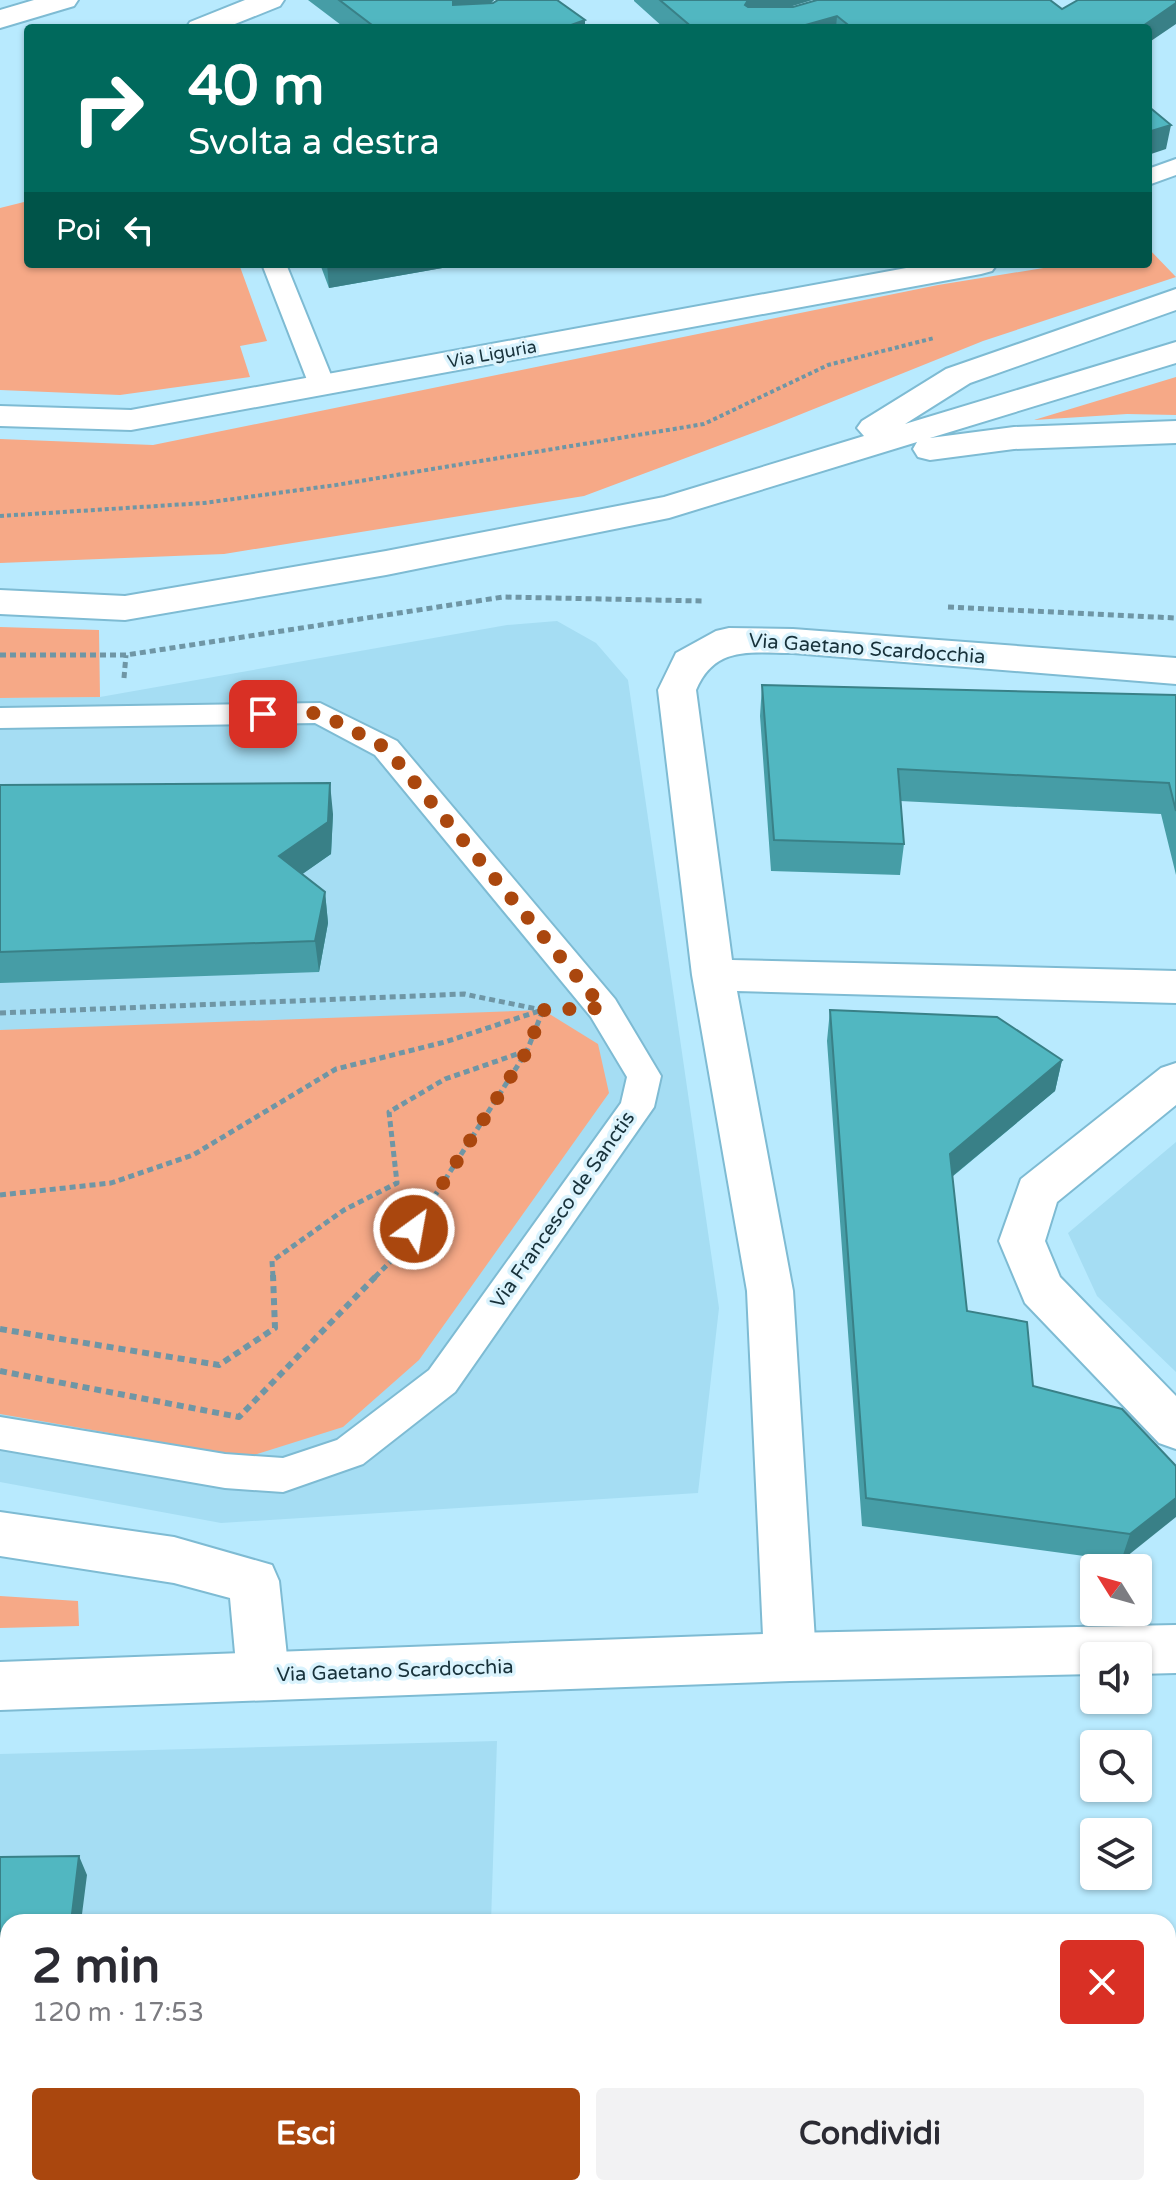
<!DOCTYPE html>
<html lang="it">
<meta charset="utf-8">
<style>
:root{--surface:#fff;--page:#f2f2f3;--text:#2b2b33;--muted:#7c7c81;--accent:#aa470e}
body{margin:0;font-family:"Varela Round",sans-serif;background:var(--page);color:var(--text);height:100vh;display:flex;flex-direction:column;font-size:30px;white-space:nowrap}
*{box-sizing:border-box;margin:0}
p{font-size:26px;color:var(--muted)}
.icon{flex:none;width:44px;height:44px;fill:none;stroke:currentColor;stroke-width:2;stroke-linecap:round;stroke-linejoin:round}
.map{position:relative;flex:1;overflow:hidden}
.side{position:absolute;left:0px;top:1914px;width:1176px;height:282px;display:flex;flex-direction:column;background:var(--surface);border-radius:24px 24px 0 0;box-shadow:0 2px 6px #0004}
.side>*{flex:none}
.top-card{position:absolute;left:24px;top:24px;width:1128px;height:244px;border-radius:8px;box-shadow:0 2px 6px #0004;background:#00695c;color:#fff;overflow:hidden}
.needle{width:52px;rotate:307deg}
.fabs{position:absolute;left:1080px;top:1554px;display:grid;gap:16px}
.fabs a{display:grid;place-items:center;width:72px;height:72px;border-radius:8px;background:var(--surface);box-shadow:0 2px 6px #0004;font-size:40px}
.pin{position:absolute;display:grid;place-items:center;width:68px;height:68px;color:#fff;margin:-34px;border-radius:16px;box-shadow:0 4px 12px #0006}
.me{position:absolute;width:88px;margin:-44px;rotate:32deg;stroke-linejoin:round;filter:drop-shadow(0 0 6px #0008)}
.turn{display:flex;align-items:center;gap:28px;height:168px;padding:0 32px;font-size:36px}
.turn .icon{width:104px;height:104px;stroke-width:2.5}
.turn b{display:block;font-size:56px;line-height:68px}
.then{display:flex;align-items:center;height:76px;padding:0 32px;background:#0003;gap:16px;font-size:30px}
.round{display:grid;place-items:center;flex:none;width:84px;height:84px;border-radius:8px;background:var(--page)}
.headline{display:flex;align-items:center;justify-content:space-between;height:136px;padding:0 32px}
h1{font-size:48px;font-weight:800;line-height:60px}
.button{display:flex;gap:16px;margin-top:auto;padding:16px 32px}
.button a{flex:1;height:92px;border-radius:8px;background:var(--accent);color:#fff;font-size:32px;font-weight:800;line-height:92px;text-align:center}
.button a+a{background:var(--page);color:var(--text)}
.map>svg:first-child{display:block}
.built{fill:#a5ddf3}
.green{fill:#f6a987}
.lines{fill:none;stroke-linecap:round;stroke-linejoin:round}
.service-casing{stroke:#7ebbd3;stroke-width:4}
.minor-casing{stroke:#7ebbd3;stroke-width:4}
.tertiary-casing{stroke:#7ebbd3;stroke-width:4}
.path-far2{stroke:#6f96a5;stroke-width:4;stroke-dasharray:4 3;stroke-linecap:butt}
.path-far1{stroke:#6f96a5;stroke-width:5;stroke-dasharray:6 4;stroke-linecap:butt}
.path{stroke:#6f96a5;stroke-width:6;stroke-dasharray:7 5;stroke-linecap:butt}
.service{fill:#fff;fill-rule:evenodd}
.minor{fill:#fff;fill-rule:evenodd}
.tertiary{fill:#fff;fill-rule:evenodd}
.wall{fill:#469da6}
.shaded-wall{fill:#398087}
.building{fill:#51b7c1;stroke:#398087;stroke-width:2}
.route{stroke:#aa470e;stroke-width:14;stroke-dasharray:0 25.2}
.labels{text-anchor:middle;dominant-baseline:central;stroke-width:7;stroke-linejoin:round;paint-order:stroke}
.far-street-label{font-size:18px;fill:#17313a;stroke:#daf3fd}
.street-label{font-size:20px;fill:#17313a;stroke:#daf3fd}
</style>
<div class="map">
<svg width="1176" height="2195" viewBox="0 0 1176 2195">
<rect width="100%" height="100%" fill="#b8eafe"/>
<!-- built -->
<path class="built" d="M557 621 596 643 628 680 719 1308 698 1493 221 1523 0 1482V698L100 697 507 625Z
M1176 1142V1372L1097 1296 1068 1233Z
M497 1741 491 1922H8V2188H481V2195H0V1754Z"/>
<!-- green -->
<path class="green" d="M28 201V264H239L267 341 240 346 250 377 120 395 0 390V208Z
M1148 248 1176 277 983 341 774 425 584 496 224 554 0 563V439L153 445 938 285 1068 264H1148Z
M1176 377V415L1127 414 1034 420Z
M0 627 99 630 100 697 0 698Z
M543 1010 598 1044 609 1093 419 1360 343 1427 248 1457 0 1414V1030Z
M0 1596 78 1601 79 1626 0 1628Z"/>
<g class="lines">
<defs>
<path id="service" d="M1176 159V175L1148 185V169Z
M262 264H286L335 385 331 391H313L309 385Z
M320 703 397 741 615 999 661 1076 654 1107 455 1392 363 1464 283 1492 225 1488 0 1449V1417L225 1454 283 1458 337 1440 429 1370 621 1103 627 1077 591 1017 375 755 315 723 0 728V708Z"/>
<path id="minor" d="M34 0H78L74 6 0 28V10Z
M245 0H284L280 6 225 28H186L190 22Z
M928 264H997L992 271 981 274 131 430 0 426V406L131 410Z
M729 628 793 629 1176 658V684L793 653C751 653 715 645 696 690L732 960 1176 971V1003L737 991 793 1291 816 1657 808 1674 790 1681 772 1674 764 1657 747 1291 692 975 658 690 676 653 716 631Z
M1176 1063V1105L1057 1202 1045 1241 1060 1277 1176 1396V1449L1159 1443 1025 1303 999 1241 1021 1179 1161 1068Z
M0 1512 174 1537 272 1565 279 1581 289 1675 281 1692 263 1699 245 1692 237 1675 230 1598 174 1583 0 1556Z"/>
<path id="tertiary" d="M1176 289V310L970 383 905 424 1176 342V363L930 438 1014 427 1176 421V443L1014 449 930 460 918 457 913 449 917 442 669 518 386 575 125 620 0 614V590L125 596 386 551 664 497 864 436 857 428 862 421 946 369Z
M1176 1625V1673L1138 1674V1656H1094V1674L790 1681 0 1710V1662L790 1633Z"/>
</defs>
<!-- service casing -->
<use href="#service" class="service-casing"/>
<!-- minor casing -->
<use href="#minor" class="minor-casing"/>
<!-- tertiary casing -->
<use href="#tertiary" class="tertiary-casing"/>
<!-- path-far2 -->
<path class="path-far2" d="M0 516 204 503 336 485 704 424 828 365 934 338"/>
<!-- path-far1 -->
<path class="path-far1" d="M948 607 1176 618
M0 655H126L503 597 703 601
M124 678 126 655
M0 1013 464 994 542 1010
M0 1195 111 1183 193 1155 336 1069 445 1042 542 1010
M273 1277 272 1261 344 1210 397 1183 389 1112 445 1079 526 1051
M375 1277 397 1255 527 1051 543 1010H547"/>
<!-- path -->
<path class="path" d="M0 1329 219 1365 275 1328 273 1275
M0 1371 239 1417 377 1275"/>
<!-- service -->
<use href="#service" class="service"/>
<!-- minor -->
<use href="#minor" class="minor"/>
<!-- tertiary -->
<use href="#tertiary" class="tertiary"/>
</g>
<!-- wall -->
<path class="wall" d="M308 0H494L490 4 585 28H345Z
M634 0H812L788 7 1062 9 1148 28H664L634 1Z
M320 264H465L329 288Z
M762 685 1176 695V875L1161 814 900 801 904 844 900 875 771 871 760 716Z
M0 785 333 814 331 854 302 874 325 892 328 923 319 972 0 983Z
M830 1010 1062 1060 1055 1091 952 1177 967 1311 1033 1386 1176 1466 1121 1561 862 1526 827 1041Z"/>
<!-- shaded-wall -->
<path class="shaded-wall" d="M455 0H494L486 8 454 28 453 1Z
M748 0H812L750 19 745 5Z
M1176 3V24L1148 43V28H1140Z
M837 16 836 28H795Z
M585 20V28H563Z
M1171 125 1166 149 1148 155V132Z
M327 264H465L329 288Z
M330 783 333 814 331 854 284 887 279 856Z
M325 892 328 923 319 972 315 941Z
M1062 1060 1055 1091 944 1183 950 1154Z
M1176 1498V1517L1121 1561 1130 1534Z
M79 1856 87 1875 81 1922H71Z
M39 2188H50L49 2195H39Z"/>
<!-- building -->
<path class="building" d="M339 0H455L453 1V5L493 3 498 0H557L585 20 563 28H376Z
M660 0H748L745 5 748 7H793L817 0H1050L1062 9 1078 0H1176V3L1140 28H852L837 16 795 28H693Z
M1148 106 1171 125 1148 132Z
M762 685 1176 695V811L1169 783 898 769 904 844 774 840Z
M330 783 328 822 279 856 325 892 315 941 0 952V785Z
M830 1010 997 1017 1062 1060 950 1154 967 1311 1027 1322 1033 1386 1122 1409 1176 1466V1498L1130 1534 866 1498Z
M79 1856 71 1922H8V2188H39V2195H0V1857Z"/>
<g class="lines">
<!-- route -->
<path class="route" d="M263 714 320 713 386 748 603 1008 543 1010 527 1051 414 1229"/>
</g>
<g class="labels">
<!-- far-street labels -->
<g class="far-street-label">
<text transform="translate(492 354) rotate(-10)">Via Liguria</text>
</g>
<!-- street labels -->
<g class="street-label">
<text transform="translate(867 649) rotate(4)">Via Gaetano Scardocchia</text>
<text transform="translate(563 1210) rotate(-55)">Via Francesco de Sanctis</text>
<text transform="translate(395 1671) rotate(-2)">Via Gaetano Scardocchia</text>
</g>
</g>
</svg>
<div class="fabs">
<a><svg class="needle" viewBox="-14 -14 28 28"><path d="M0-13l5 13h-10z" fill="#e53935"/><path d="M0 13l5-13h-10z" fill="#7c7c81"/></svg></a>
<a><svg class="icon" aria-label="sound" viewBox="0 0 24 24"><path d="M4 9h4l5-4v14l-5-4H4zM17 9q2 3 0 6"/></svg></a>
<a><svg class="icon" aria-label="search" viewBox="0 0 24 24"><circle cx="10" cy="10" r="6"/><path d="M15 15l6 6"/></svg></a>
<a><svg class="icon" aria-label="layers" viewBox="0 0 24 24"><path d="M12 4l9 5-9 5-9-5zM3 14l9 5 9-5"/></svg></a>
</div>
<div class="pin" style="left:263px;top:714px;background:#d93025"><svg class="icon" aria-label="arrive" viewBox="0 0 24 24"><path d="M6 21V4h12l-3 4 3 4H6"/></svg></div>
<svg class="me" style="left:414px;top:1229px" viewBox="-20 -20 40 40"><circle r="17" fill="#aa470e" stroke="#fff" stroke-width="3"/><path d="M0-11L8 9 0 5-8 9z" fill="#fff"/></svg>
<div class="top-card">
<div class="turn"><svg class="icon" aria-label="right" viewBox="0 0 24 24"><path d="M7 20v-9h11M14 6l5 5-5 5"/></svg><div><b>40 m</b>Svolta a destra</div></div>
<div class="then">Poi<svg class="icon" aria-label="left" viewBox="0 0 24 24"><path d="M17 20v-9H6M10 6l-5 5 5 5"/></svg></div>
</div>
<section class="side">
<div class="headline"><div><h1>2 min</h1><p>120 m · 17:53</p></div><a class="round" style="background:#d93025;color:#fff"><svg class="icon" aria-label="close" viewBox="0 0 24 24"><path d="M6 6l12 12M18 6L6 18"/></svg></a></div>
<div class="button"><a>Esci</a><a>Condividi</a></div>
</section>
</div>
